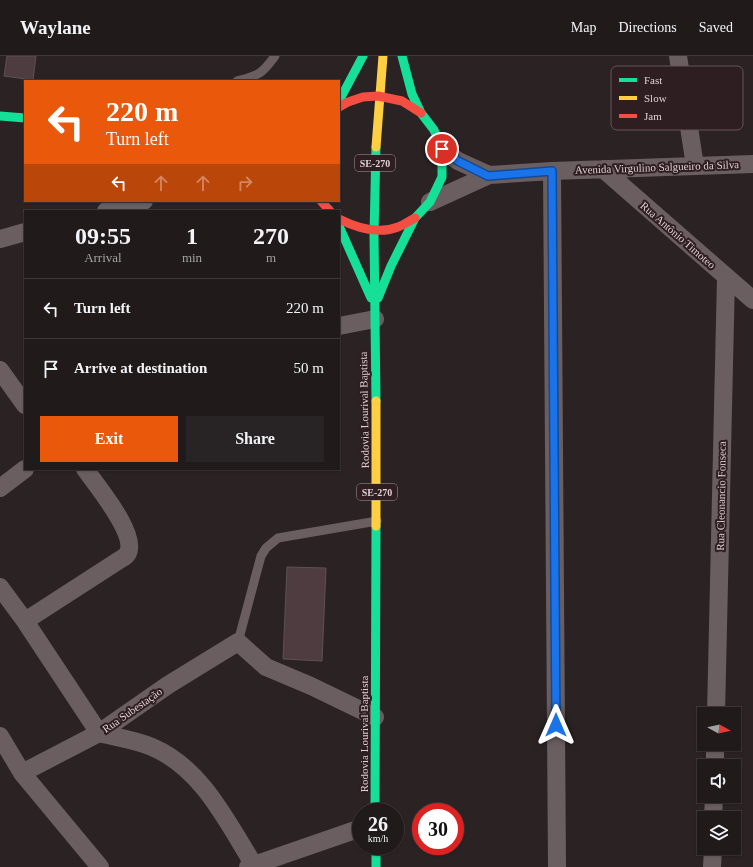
<!DOCTYPE html>
<meta charset="utf-8">
<style>
:root{--surface:#201a1b;--page:#282324;--text:#f1f3f6;--muted:#a2a1a3;--line:#3d383a;--accent:#ea580c}
body{margin:0;font-family:Georgia,serif;background:var(--page);color:var(--text);height:100vh;display:flex;flex-direction:column;font-size:15px;white-space:nowrap}
*{box-sizing:border-box;margin:0}
p{font-size:13px;color:var(--muted)}
.icon{flex:none;width:22px;height:22px;fill:none;stroke:currentColor;stroke-width:2;stroke-linecap:round;stroke-linejoin:round}
.map{position:relative;flex:1;overflow:hidden}
.panel{position:absolute;left:24px;top:154px;width:316px;height:260px;display:flex;flex-direction:column;background:var(--surface);border-radius:0px;box-shadow:0 1px 3px #0004,0 0 0 1px var(--line)}
.panel>*{flex:none}
.hud{position:absolute;left:24px;top:24px;width:316px;height:122px;border-radius:0px;box-shadow:0 1px 3px #0004,0 0 0 1px var(--line);background:#ea580c;color:#fff;overflow:hidden}
.needle{width:26px;rotate:98deg}
.tools{position:absolute;left:697px;top:651px;display:grid;gap:8px}
.tools a{display:grid;place-items:center;width:44px;height:44px;border-radius:0px;background:var(--surface);box-shadow:0 1px 3px #0004,0 0 0 1px var(--line);font-size:20px}
.speed{position:absolute;left:352px;top:747px;display:flex;gap:8px;font-size:20px;font-weight:700;text-align:center}
.speed>*{display:grid;place-content:center;width:52px;height:52px;border-radius:50%;background:var(--surface);box-shadow:0 1px 3px #0004,0 0 0 1px var(--line);line-height:1}
.speed small{font-size:10px;font-weight:400}
.speed .limit{border:6px solid #d22;background:#fff;color:#111}
.pin{position:absolute;display:grid;place-items:center;width:34px;height:34px;color:#fff;margin:-17px;border:2px solid #fff;border-radius:50%;box-shadow:0 1px 4px #0007}
.me{position:absolute;width:44px;margin:-22px;rotate:0deg;stroke-linejoin:round;filter:drop-shadow(0 0 3px #0008)}
.turn{display:flex;align-items:center;gap:14px;height:84px;padding:0 16px;font-size:18px}
.turn .icon{width:52px;height:52px;stroke-width:2.5}
.turn b{display:block;font-size:28px;line-height:34px}
.lanes{display:flex;align-items:center;height:38px;padding:0 16px;background:#0003;justify-content:center;gap:20px;direction:ltr}
.lanes .off{opacity:.35}
.eta{display:flex;justify-content:space-evenly;align-items:center;height:68px;text-align:center}
.eta b{font-size:24px;font-weight:700;line-height:28px}
.primary-button{display:flex;gap:8px;margin-top:auto;padding:8px 16px}
.primary-button a{flex:1;height:46px;border-radius:0px;background:var(--accent);color:#fff;font-size:16px;font-weight:700;line-height:46px;text-align:center}
.primary-button a+a{background:var(--page);color:var(--text)}
ul{padding:0;list-style:none}
li{display:flex;align-items:center;gap:12px;height:60px;padding:0 16px;border-top:1px solid var(--line)}
li div{flex:1}
li b{display:block;font-size:15px}
li em{font-style:normal}
header{display:flex;align-items:center;gap:24px;box-sizing:border-box;height:56px;padding:0 20px;background:var(--surface);border-bottom:1px solid var(--line)}
header strong{font-size:19px}
nav{display:flex;gap:22px;margin-inline-start:auto;font-size:14px}
.map>svg:first-child{display:block}
.building{fill:#4f3c41;stroke:#5a5254}
.lines{fill:none;stroke-linecap:round;stroke-linejoin:round}
.lane{stroke:#6a5e60;stroke-width:9}
.street{stroke:#6a5e60;stroke-width:18}
.fast{stroke:#16e098;stroke-width:9}
.slow{stroke:#ffcf43;stroke-width:9}
.jam{stroke:#f24e42;stroke-width:9}
.route-casing{stroke:#114b97;stroke-width:10}
.route{stroke:#1a73e8;stroke-width:7}
.labels{text-anchor:middle;dominant-baseline:central;stroke-width:4;stroke-linejoin:round;paint-order:stroke}
.shield{fill:#2f1e21;stroke:#aa9b9e;stroke-width:1}
.shield-label{font-size:10px;font-weight:bold;fill:#ded1d3}
.street-label{font-size:11px;fill:#ded1d3;stroke:#2f1e21}
.key{fill:#2f1e21;stroke:#645456;stroke-width:1}
.key-label{font-size:11px;fill:#ded1d3}
</style>
<header>
<strong>Waylane</strong>
<nav><a>Map</a><a>Directions</a><a>Saved</a></nav>
</header>
<div class="map">
<svg width="753" height="811" viewBox="0 0 753 811">
<rect width="100%" height="100%" fill="#2b2224"/>
<!-- building -->
<path class="building" d="M7 0H36L33 24 4 20Z
M287 511 326 512 322 605 283 603Z"/>
<g class="lines">
<!-- lane -->
<path class="lane" d="M237 25C259 19 261 19 275 0
M238 586 261 500 266 492 278 482 377 465"/>
<!-- street -->
<path class="street" d="M678 0 695 110
M442 93 458 105 489 119
M603 113 753 244
M552 115 557 811
M430 146 489 119 552 115 753 108
M106 155 144 145
M0 183 25 176
M339 270 375 263
M0 314 25 349
M0 432 25 413
M0 531 25 565 99 677
M25 565 121 503C123 502 127 499 128 497 137 477 96 429 85 413
M716 658 726 221
M99 677C115 681 136 684 152 691 202 712 227 766 254 809
M0 680 22 717 100 811
M715 710V688
M22 717 99 677 168 629 238 586 266 611 311 630 375 661
M713 762 714 740
M248 811 361 772
M712 811 713 792"/>
<!-- fast -->
<path class="fast" d="M339 45 363 0
M0 60 25 62
M376 91 374 178 376 345
M339 170 371 242
M378 242 391 210 415 162 430 146 442 121V93L434 74 421 57 412 38 402 0
M375 756 376 470
M376 790V811"/>
<!-- slow -->
<path class="slow" d="M376 91 383 0
M376 345V470"/>
<!-- jam -->
<path class="jam" d="M339 51 348 46 363 41 378 40 402 45 421 57
M321 145 330 155
M339 163C357 172 378 179 398 171 404 169 409 165 415 162"/>
</g>
<g class="lines">
<defs>
<path id="route" d="M442 93 458 105 488 120 552 115 556 669"/>
</defs>
<!-- route casing -->
<use href="#route" class="route-casing"/>
<!-- route -->
<use href="#route" class="route"/>
</g>
<g class="labels">
<!-- shield labels -->
<g class="shield">
<rect x="355" y="99" width="40" height="16" rx="3"/>
<rect x="357" y="428" width="40" height="16" rx="3"/>
</g>
<g class="shield-label">
<text x="375" y="107">SE-270</text>
<text x="377" y="436">SE-270</text>
</g>
<!-- street labels -->
<g class="street-label">
<text transform="translate(657 111) rotate(-2)">Avenida Virgulino Salgueiro da Silva</text>
<text transform="translate(678 179) rotate(41)">Rua Antônio Timoteo</text>
<text transform="translate(364 354) rotate(-91)">Rodovia Lourival Baptista</text>
<text transform="translate(721 440) rotate(-89)">Rua Cleonancio Fonseca</text>
<text transform="translate(132 654) rotate(-35)">Rua Subestação</text>
<text transform="translate(364 678) rotate(-90)">Rodovia Lourival Baptista</text>
</g>
</g>
<!-- legend -->
<rect x="611" y="10" width="132" height="64" rx="6" class="key"/>
<rect x="619" y="22" width="18" height="4" fill="#16e098"/>
<rect x="619" y="40" width="18" height="4" fill="#ffcf43"/>
<rect x="619" y="58" width="18" height="4" fill="#f24e42"/>
<g class="key-label">
<text x="644" y="28">Fast</text>
<text x="644" y="46">Slow</text>
<text x="644" y="64">Jam</text>
</g>
</svg>
<div class="tools">
<a><svg class="needle" viewBox="-14 -14 28 28"><path d="M0-13l5 13h-10z" fill="#e53935"/><path d="M0 13l5-13h-10z" fill="#a2a1a3"/></svg></a>
<a><svg class="icon" aria-label="sound" viewBox="0 0 24 24"><path d="M4 9h4l5-4v14l-5-4H4zM17 9q2 3 0 6"/></svg></a>
<a><svg class="icon" aria-label="layers" viewBox="0 0 24 24"><path d="M12 4l9 5-9 5-9-5zM3 14l9 5 9-5"/></svg></a>
</div>
<div class="speed"><div>26<small>km/h</small></div><div class="limit">30</div></div>
<div class="pin" style="left:442px;top:93px;background:#d93025"><svg class="icon" aria-label="arrive" viewBox="0 0 24 24"><path d="M6 21V4h12l-3 4 3 4H6"/></svg></div>
<svg class="me" style="left:556px;top:669px" viewBox="-20 -20 40 40"><path d="M0-17L14 15 0 8-14 15z" fill="#1a73e8" stroke="#fff" stroke-width="4"/></svg>
<div class="hud">
<div class="turn"><svg class="icon" aria-label="left" viewBox="0 0 24 24"><path d="M17 20v-9H6M10 6l-5 5 5 5"/></svg><div><b>220 m</b>Turn left</div></div>
<div class="lanes"><svg class="icon" aria-label="left" viewBox="0 0 24 24"><path d="M17 20v-9H6M10 6l-5 5 5 5"/></svg><svg class="icon off" aria-label="ahead" viewBox="0 0 24 24"><path d="M12 20V5M6 11l6-6 6 6"/></svg><svg class="icon off" aria-label="ahead" viewBox="0 0 24 24"><path d="M12 20V5M6 11l6-6 6 6"/></svg><svg class="icon off" aria-label="right" viewBox="0 0 24 24"><path d="M7 20v-9h11M14 6l5 5-5 5"/></svg></div>
</div>
<section class="panel">
<div class="eta">
<div><b>09:55</b><p>Arrival</p></div>
<div><b>1</b><p>min</p></div>
<div><b>270</b><p>m</p></div>
</div>
<ul>
<li><svg class="icon" aria-label="left" viewBox="0 0 24 24"><path d="M17 20v-9H6M10 6l-5 5 5 5"/></svg><div><b>Turn left</b></div><em>220 m</em></li>
<li><svg class="icon" aria-label="arrive" viewBox="0 0 24 24"><path d="M6 21V4h12l-3 4 3 4H6"/></svg><div><b>Arrive at destination</b></div><em>50 m</em></li>
</ul>
<div class="primary-button"><a>Exit</a><a>Share</a></div>
</section>
</div>
